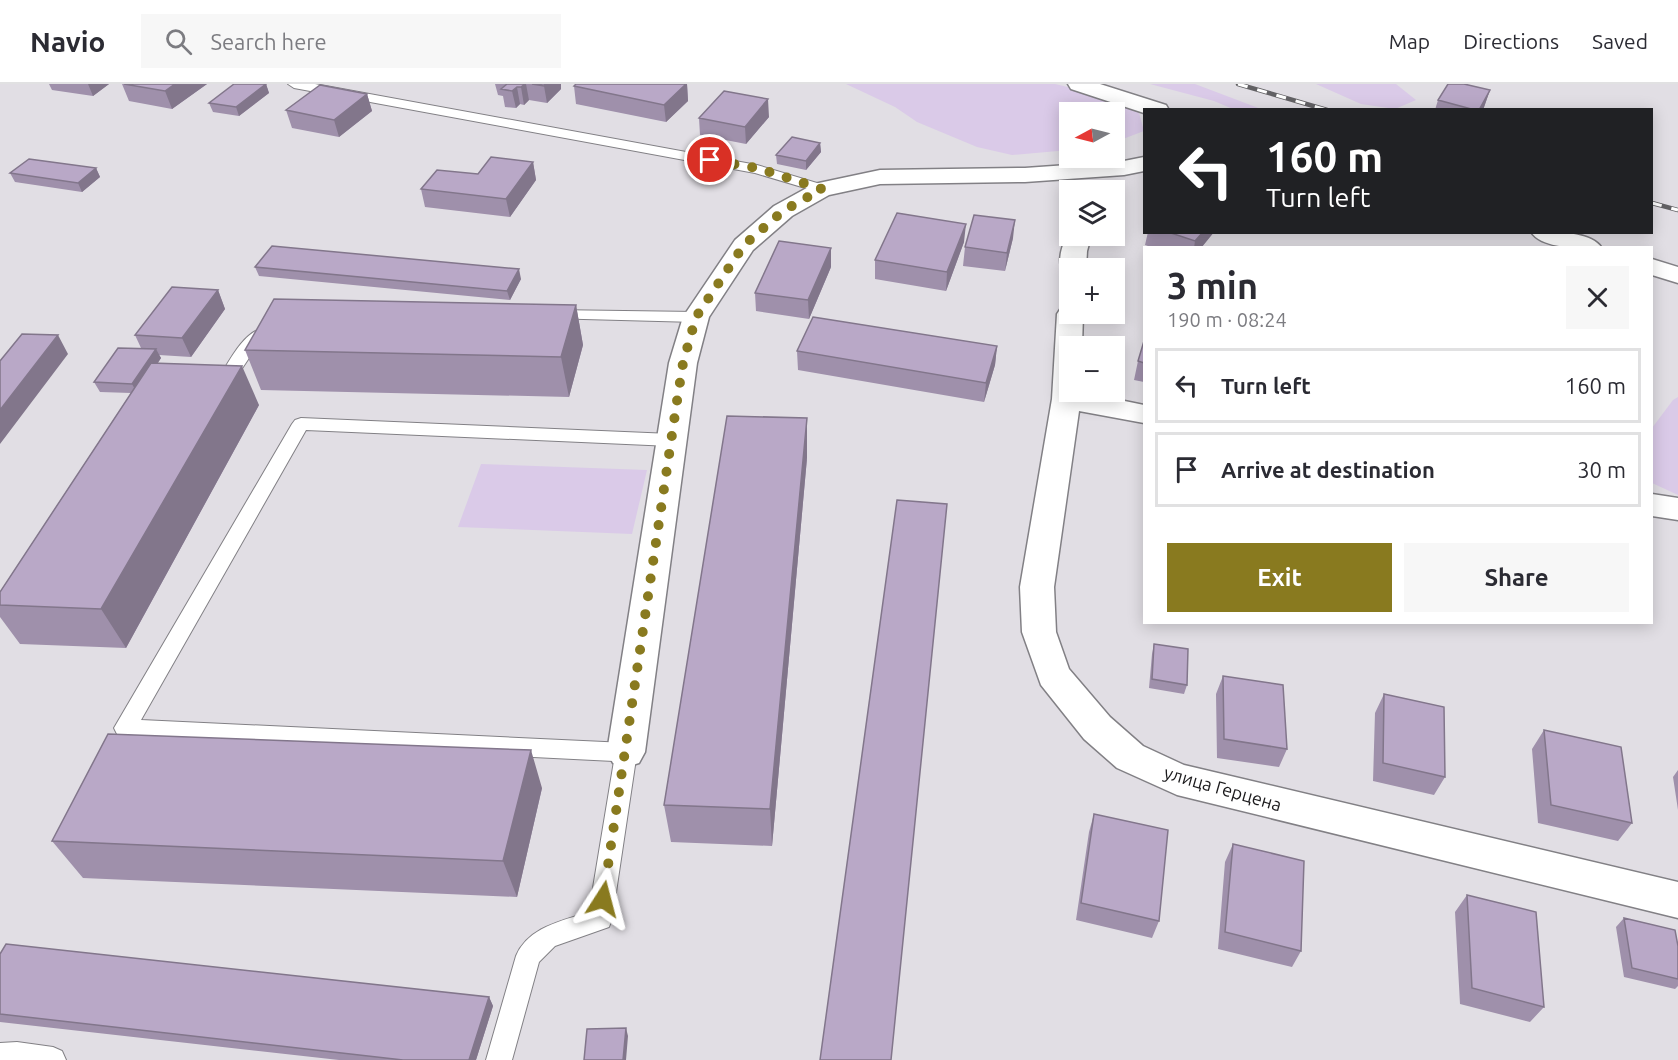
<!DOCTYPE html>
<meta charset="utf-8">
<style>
:root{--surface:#fff;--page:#f7f7f7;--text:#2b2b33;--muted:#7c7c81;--line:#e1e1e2;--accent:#897a1f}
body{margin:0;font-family:Ubuntu,sans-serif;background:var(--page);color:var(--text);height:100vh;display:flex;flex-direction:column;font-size:22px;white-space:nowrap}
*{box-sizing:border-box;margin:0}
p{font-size:20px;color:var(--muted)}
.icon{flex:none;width:33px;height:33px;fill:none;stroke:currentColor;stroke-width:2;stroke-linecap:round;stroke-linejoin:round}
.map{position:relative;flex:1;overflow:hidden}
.drawer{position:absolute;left:1143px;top:162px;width:510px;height:378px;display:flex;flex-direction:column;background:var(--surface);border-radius:0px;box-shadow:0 3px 15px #0003}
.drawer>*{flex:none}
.hud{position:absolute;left:1143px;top:24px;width:510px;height:126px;border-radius:0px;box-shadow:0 3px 15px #0003;background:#202124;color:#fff;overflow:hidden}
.needle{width:39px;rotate:263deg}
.fabs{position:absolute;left:1059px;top:18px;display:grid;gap:12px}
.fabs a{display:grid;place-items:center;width:66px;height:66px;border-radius:0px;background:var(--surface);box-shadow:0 3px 15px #0003;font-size:30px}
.pin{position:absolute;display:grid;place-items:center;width:51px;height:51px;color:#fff;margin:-26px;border:3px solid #fff;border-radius:50%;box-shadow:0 2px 6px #0007}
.me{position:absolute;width:66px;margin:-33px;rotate:9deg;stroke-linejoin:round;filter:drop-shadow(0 0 4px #0008)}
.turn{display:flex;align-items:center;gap:21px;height:126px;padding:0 24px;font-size:27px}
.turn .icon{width:78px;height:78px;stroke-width:2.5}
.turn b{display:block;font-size:42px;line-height:51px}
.round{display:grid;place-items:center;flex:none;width:63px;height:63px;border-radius:0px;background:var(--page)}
.head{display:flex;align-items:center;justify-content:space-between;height:102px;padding:0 24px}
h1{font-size:36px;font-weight:600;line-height:45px}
.cta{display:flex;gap:12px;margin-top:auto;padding:12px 24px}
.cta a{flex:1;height:69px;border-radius:0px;background:var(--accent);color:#fff;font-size:24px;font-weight:600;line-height:69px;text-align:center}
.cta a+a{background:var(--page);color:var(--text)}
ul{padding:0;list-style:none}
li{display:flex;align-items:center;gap:18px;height:75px;margin:0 12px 9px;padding:0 12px;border:3px solid var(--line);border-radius:0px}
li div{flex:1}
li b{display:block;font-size:22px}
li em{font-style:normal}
header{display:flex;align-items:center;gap:36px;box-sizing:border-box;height:84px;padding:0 30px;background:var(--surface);border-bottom:2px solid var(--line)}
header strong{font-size:28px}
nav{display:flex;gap:33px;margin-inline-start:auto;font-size:21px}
.search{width:420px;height:54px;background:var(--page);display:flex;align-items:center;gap:15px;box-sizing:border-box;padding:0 21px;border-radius:0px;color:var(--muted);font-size:22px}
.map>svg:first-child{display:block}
.green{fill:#dacae8}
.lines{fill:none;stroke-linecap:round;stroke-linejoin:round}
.lane-casing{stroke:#828085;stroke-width:2}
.street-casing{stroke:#828085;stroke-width:3}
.lane{fill:#fff;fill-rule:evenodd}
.street{fill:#fff;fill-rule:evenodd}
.rail-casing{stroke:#626164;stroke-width:4.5}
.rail{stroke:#fff;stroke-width:3;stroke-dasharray:10;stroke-linecap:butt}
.wall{fill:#9f90ab}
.shaded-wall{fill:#82768b}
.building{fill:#b9a8c7;stroke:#82768b;stroke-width:1.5}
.route{stroke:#897a1f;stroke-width:10;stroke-dasharray:0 18}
.labels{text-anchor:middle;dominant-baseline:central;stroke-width:5;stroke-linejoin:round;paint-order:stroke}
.street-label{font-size:18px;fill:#1b1a1c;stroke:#fff}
</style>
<header>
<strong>Navio</strong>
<div class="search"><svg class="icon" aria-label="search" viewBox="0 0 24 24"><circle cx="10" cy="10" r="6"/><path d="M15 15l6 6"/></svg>Search here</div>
<nav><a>Map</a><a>Directions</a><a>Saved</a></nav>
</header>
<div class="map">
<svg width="1678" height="976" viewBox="0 0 1678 976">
<rect width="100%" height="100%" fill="#e1dee4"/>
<!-- green -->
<path class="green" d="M846 0H1055L1114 14 1139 29 1144 47 1115 58 1114 28H1070L1069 66 1012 71 977 63 917 38 895 23Z
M1150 0H1195L1261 25H1233L1214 17Z
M1316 0H1396L1416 16 1395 25 1361 20Z
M1678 313V411L1652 399V344L1673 316Z
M481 380 647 386 632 450 458 443Z"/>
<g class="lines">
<defs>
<path id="lane" d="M288 0H315L757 81 827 102 829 105 822 109 755 89 294 4Z
M552 226 696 228 704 233 696 238 546 234 544 231Z
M263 244 269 246 271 249 257 262 231 301H219L217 297C228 280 242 249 263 244Z
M301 334 671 350 677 352 680 356 677 360 671 362 306 346 141 636 626 659 634 662 637 668 612 835 609 843 555 862 539 878 512 976H486L516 872C528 843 562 837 589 828L614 677 125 653 117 650 114 644 292 340 295 336Z
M17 958 53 963 62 967 66 976H0V959Z"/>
<path id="street" d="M1068 0H1100L1166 21 1169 26H1144V29L1071 5Z
M1144 73V87L1124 91 1025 98 880 100 829 111 792 132 753 166 709 233 697 279 645 668 639 679 626 683 613 679 607 668 669 279 683 233 735 156 774 122 814 100 880 86 1025 84 1124 77Z
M1070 148V152H1091L1087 167 1086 184H1070V191L1064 189C1056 178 1062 159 1070 148Z
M1531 148C1550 148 1590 146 1602 164 1583 164 1543 166 1531 148Z
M1652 175 1678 183V199L1652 191Z
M1070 222V230H1083L1082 262H1070V308H1081L1144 321V339L1079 327 1054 503 1056 548 1069 585 1110 633 1143 662 1184 681 1678 798V834L1177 711 1117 684 1084 655 1041 601 1022 548 1020 503 1052 315 1057 230 1061 224Z
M1652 410 1678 414V436L1652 432Z"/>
</defs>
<!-- lane casing -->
<use href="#lane" class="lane-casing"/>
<!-- street casing -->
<use href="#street" class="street-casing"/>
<!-- lane -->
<use href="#lane" class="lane"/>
<!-- street -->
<use href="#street" class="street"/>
<defs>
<path id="rail" d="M1238 0 1327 26
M1652 119 1678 126"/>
</defs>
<!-- rail casing -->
<use href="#rail" class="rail-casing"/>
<!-- rail -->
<use href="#rail" class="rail"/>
</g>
<!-- wall -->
<path class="wall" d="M49 0H109L93 12 52 6Z
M122 0H207L172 25 129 17Z
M266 0 269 9 239 32 213 28 209 19Z
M495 0H561V5L547 19 529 16 524 21 520 20 516 24 505 23 503 12 498 11Z
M576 0H687L688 17 666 38 576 20 574 2Z
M1490 6 1483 26H1435L1438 16Z
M367 10 372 27 339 53 292 44 286 26Z
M769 33 746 60 700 51 699 34Z
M820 59 821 68 806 86 777 80 776 71Z
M533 78 536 96 510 133 425 123 421 105Z
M96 84 100 93 82 108 15 98 10 89Z
M1148 148H1214L1201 164H1154L1145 161Z
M1013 154 1005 187 963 182 965 163Z
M964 158 946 207 875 195V176Z
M255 183 521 195 510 216 259 192Z
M831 183 809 235 756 227 755 209Z
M218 206 225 225 191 273 159 271 161 274 158 279 259 321 126 564 20 560 0 533V508L131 309 100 308 94 298 141 264 135 251Z
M576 221 583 261 569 313 261 306 245 266Z
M1144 257V298L1134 296 1138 277Z
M997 262 995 281 984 318 798 286 797 267Z
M807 374 772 762 671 758 664 721Z
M1154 560 1187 601 1184 610 1149 604 1152 570Z
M1223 592 1287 665 1279 683 1217 674 1216 610Z
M1384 610 1445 693 1434 711 1373 697 1375 629Z
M1544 646 1632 739 1618 757 1538 739 1532 665Z
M1678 686V726L1673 693Z
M542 704 517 813 83 794 52 757Z
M1094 730 1159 837 1152 854 1076 836 1089 748Z
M1233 760 1301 867 1292 883 1218 865 1225 778Z
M1467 811 1544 923 1530 938 1460 920 1455 828Z
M1624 834 1678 862V902L1675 905 1624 893 1616 843Z
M0 870 489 913 493 922 476 976H339L0 938Z"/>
<!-- shaded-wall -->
<path class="shaded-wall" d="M88 0H109L93 12Z
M175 0H207L172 25 165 7Z
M266 0 269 9 239 32 236 23Z
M525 0H526L529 16 524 21 521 3Z
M546 0H561V5L547 19 544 2Z
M686 0H687L688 17 666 38 664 21Z
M517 3 520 20 516 24 512 7Z
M1490 6 1483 26H1479Z
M367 10 372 27 339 53 334 36Z
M768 15 769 33 746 60 745 43Z
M820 59 821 68 806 86V77Z
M533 78 536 96 510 133 506 115Z
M96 84 100 93 82 108 78 99Z
M1015 136 1013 154 1005 187 1007 169Z
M966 140 964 158 946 207 947 188Z
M1203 148H1214L1201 164H1194L1195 157Z
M831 164V183L809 235 808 216Z
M519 185 521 195 510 216 507 207Z
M218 206 225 225 191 273 182 254Z
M576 221 583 261 569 313 561 273Z
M58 251 68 270 0 360V326Z
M997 262 995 281 984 318 986 299Z
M156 265 161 274 137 309 132 300Z
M242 282 259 321 126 564 101 525Z
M807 334V374L772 762 770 725Z
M531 666 542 704 517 813 503 777Z
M489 913 493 922 476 976H469Z
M626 944 628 952 626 976H623Z"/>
<!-- building -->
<path class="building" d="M124 0H175L165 7Z
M234 0H266L236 23 209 19Z
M507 0H525L521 3H517L512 7 501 5Z
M532 0H546L544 2Z
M576 0H686L664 21 574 2Z
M1448 0H1464L1490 6 1479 26H1475L1438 16Z
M320 1 367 10 334 36 286 26Z
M724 7 768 15 745 43 699 34Z
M792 53 820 59 806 77 776 71Z
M491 73 533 78 506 115 421 105 437 86 478 90Z
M29 75 96 84 78 99 10 89Z
M897 129 966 140 947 188 875 176Z
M974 131 1015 136 1007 169 965 163Z
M1168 148H1203L1195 157Z
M779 157 831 164 808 216 755 209Z
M272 162 519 185 507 207 255 183Z
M172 203 218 206 182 254 135 251Z
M274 215 576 221 561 273 245 266Z
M813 233 997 262 986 299 797 267Z
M22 250 58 251 0 326V277Z
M1144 257V279L1138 277Z
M118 264 156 265 132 300 94 298Z
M151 279 242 282 101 525 0 521V508Z
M727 332 807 334 770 725 664 721Z
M897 416 947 420 891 976H820Z
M1154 560 1188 565 1187 601 1152 595Z
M1223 592 1283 601 1287 665 1224 655Z
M1384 610 1444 623 1445 693 1383 679Z
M1544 646 1621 663 1632 739 1551 721Z
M108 650 531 666 503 777 52 757Z
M1094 730 1168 746 1159 837 1081 819Z
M1233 760 1304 777 1301 867 1225 848Z
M1467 811 1536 828 1544 923 1472 904Z
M1624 834 1675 846 1678 862V895L1632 884Z
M6 860 489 913 469 976H403L0 930V870Z
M626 944 623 976H584L587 945Z"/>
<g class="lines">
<!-- route -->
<path class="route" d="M603 815 677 317 683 279 696 233 744 161 783 127 822 105 757 84 710 76"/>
</g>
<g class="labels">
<!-- street labels -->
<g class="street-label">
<text transform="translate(1223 704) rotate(16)">улица Герцена</text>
</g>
</g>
</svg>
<div class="fabs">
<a><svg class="needle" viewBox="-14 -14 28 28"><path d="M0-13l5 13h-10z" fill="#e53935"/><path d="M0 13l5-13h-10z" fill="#7c7c81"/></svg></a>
<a><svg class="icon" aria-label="layers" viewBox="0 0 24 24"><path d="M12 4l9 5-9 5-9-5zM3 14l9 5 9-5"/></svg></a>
<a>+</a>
<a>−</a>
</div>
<div class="pin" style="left:710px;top:76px;background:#d93025"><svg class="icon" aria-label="arrive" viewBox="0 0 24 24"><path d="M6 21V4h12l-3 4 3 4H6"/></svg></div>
<svg class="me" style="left:603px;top:815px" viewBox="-20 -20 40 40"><path d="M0-17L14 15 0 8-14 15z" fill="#897a1f" stroke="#fff" stroke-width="4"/></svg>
<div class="hud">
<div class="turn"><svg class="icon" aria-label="left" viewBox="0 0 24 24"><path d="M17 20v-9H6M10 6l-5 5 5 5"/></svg><div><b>160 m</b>Turn left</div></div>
</div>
<section class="drawer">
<div class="head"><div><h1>3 min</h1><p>190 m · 08:24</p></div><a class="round"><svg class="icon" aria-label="close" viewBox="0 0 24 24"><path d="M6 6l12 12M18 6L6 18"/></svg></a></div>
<ul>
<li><svg class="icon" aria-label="left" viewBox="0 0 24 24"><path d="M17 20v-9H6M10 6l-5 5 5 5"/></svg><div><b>Turn left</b></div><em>160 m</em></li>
<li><svg class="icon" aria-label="arrive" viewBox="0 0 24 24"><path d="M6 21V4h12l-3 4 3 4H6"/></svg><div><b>Arrive at destination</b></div><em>30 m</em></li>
</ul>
<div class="cta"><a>Exit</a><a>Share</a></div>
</section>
</div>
